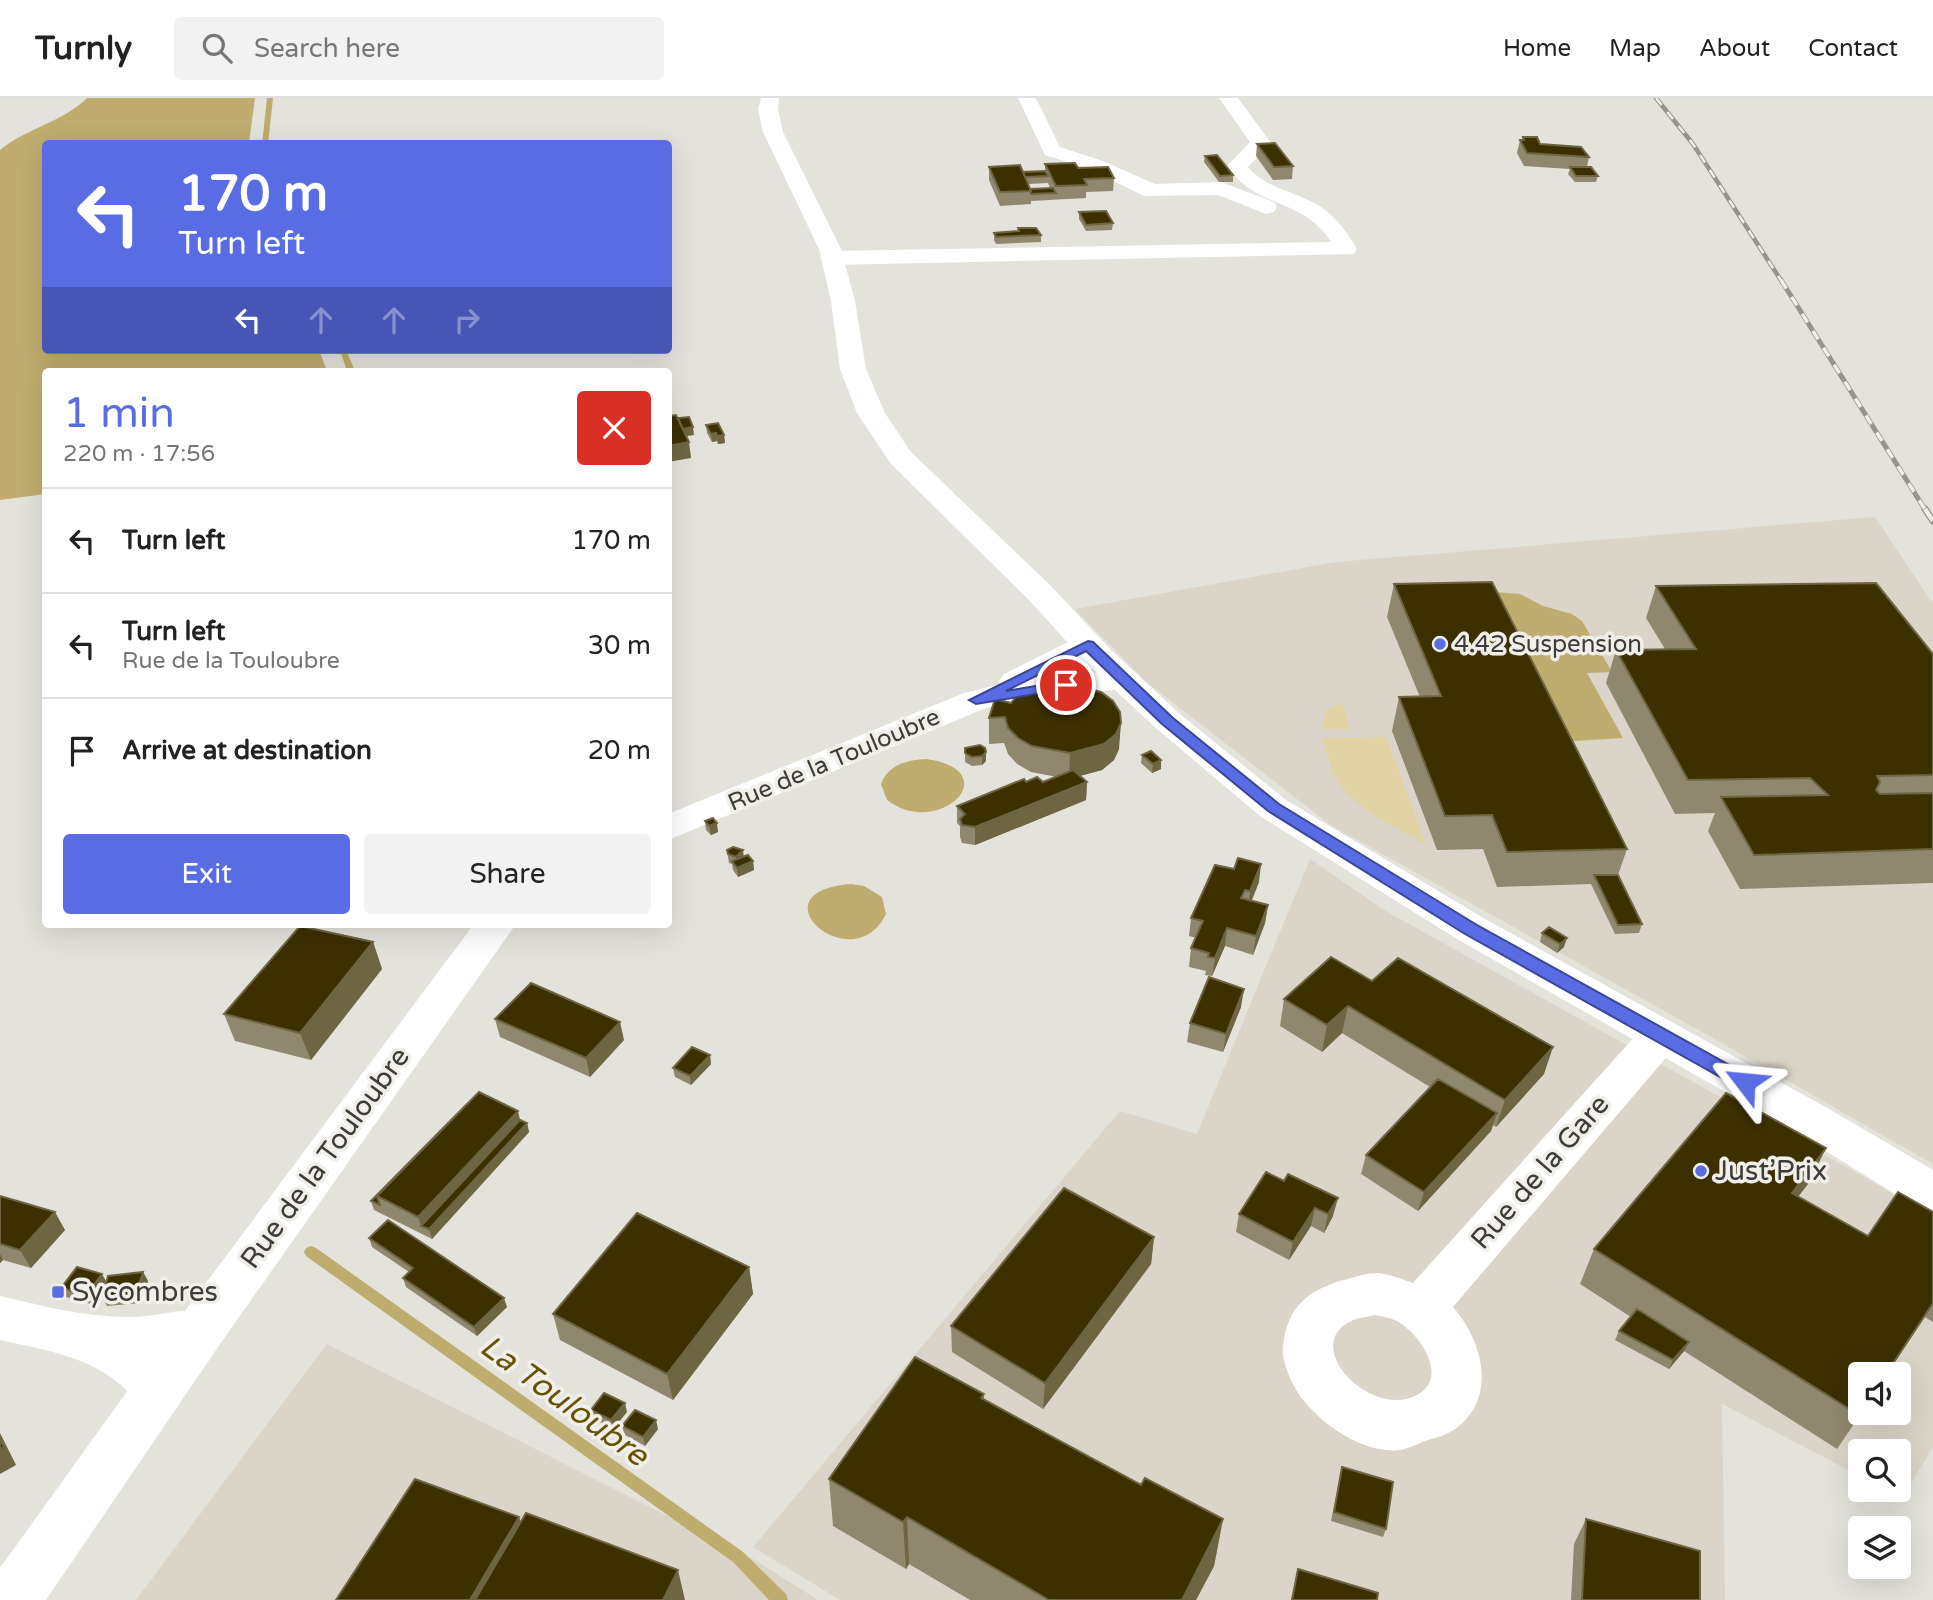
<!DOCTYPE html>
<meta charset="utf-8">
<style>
:root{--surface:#fff;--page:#f2f2f2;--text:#222;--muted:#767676;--line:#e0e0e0;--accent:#596ce3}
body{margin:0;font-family:"Varela Round",sans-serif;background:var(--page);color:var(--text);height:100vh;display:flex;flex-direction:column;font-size:26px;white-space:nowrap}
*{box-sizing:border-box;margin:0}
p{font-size:23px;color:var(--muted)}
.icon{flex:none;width:38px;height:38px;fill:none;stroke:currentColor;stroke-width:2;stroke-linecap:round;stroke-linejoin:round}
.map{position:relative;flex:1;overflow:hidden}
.sheet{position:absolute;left:42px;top:270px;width:630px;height:560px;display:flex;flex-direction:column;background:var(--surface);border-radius:7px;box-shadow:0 7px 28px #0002}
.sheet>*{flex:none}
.guide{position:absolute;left:42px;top:42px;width:630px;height:214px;border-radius:7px;box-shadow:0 7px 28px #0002;background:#596ce3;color:#fff;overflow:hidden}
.tools{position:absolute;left:1848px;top:1264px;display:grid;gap:14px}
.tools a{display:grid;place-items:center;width:63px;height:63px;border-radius:7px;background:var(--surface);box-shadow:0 7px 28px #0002;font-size:35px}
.pin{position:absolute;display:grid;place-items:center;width:60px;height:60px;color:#fff;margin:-30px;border:4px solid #fff;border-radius:50%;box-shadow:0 2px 7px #0007}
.me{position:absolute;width:77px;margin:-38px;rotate:299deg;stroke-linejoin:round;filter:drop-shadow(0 0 5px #0008)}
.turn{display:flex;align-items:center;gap:24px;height:147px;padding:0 21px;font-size:32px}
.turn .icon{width:91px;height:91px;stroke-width:2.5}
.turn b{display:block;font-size:49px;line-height:60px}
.lanes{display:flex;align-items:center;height:66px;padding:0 21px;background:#0003;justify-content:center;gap:35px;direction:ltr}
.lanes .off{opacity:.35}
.round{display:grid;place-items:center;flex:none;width:74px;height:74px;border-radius:7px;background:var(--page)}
.headline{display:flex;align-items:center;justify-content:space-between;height:119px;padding:0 21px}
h1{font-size:42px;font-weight:600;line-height:52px;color:var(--accent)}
.primary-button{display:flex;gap:14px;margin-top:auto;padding:14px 21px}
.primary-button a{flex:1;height:80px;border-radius:7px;background:var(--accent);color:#fff;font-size:28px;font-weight:600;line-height:80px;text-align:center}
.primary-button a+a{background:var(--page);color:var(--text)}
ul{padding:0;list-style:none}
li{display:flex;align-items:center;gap:21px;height:105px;padding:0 21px;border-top:2px solid var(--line)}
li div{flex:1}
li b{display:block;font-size:26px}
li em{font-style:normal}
header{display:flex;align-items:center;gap:42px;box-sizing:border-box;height:98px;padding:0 35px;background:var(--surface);border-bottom:2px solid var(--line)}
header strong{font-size:33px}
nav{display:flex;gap:38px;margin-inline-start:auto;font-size:24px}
.search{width:490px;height:63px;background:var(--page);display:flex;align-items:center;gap:18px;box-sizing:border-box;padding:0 24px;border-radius:7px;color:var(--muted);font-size:26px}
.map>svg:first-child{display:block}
.built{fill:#dad5c8;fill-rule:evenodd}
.green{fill:#e2d3a5}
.forest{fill:#bfac6e}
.water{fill:#bfac6f}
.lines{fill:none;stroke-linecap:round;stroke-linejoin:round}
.stream{fill:#bfac6f;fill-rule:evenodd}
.minor{fill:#fff;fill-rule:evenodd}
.tertiary{fill:#fff;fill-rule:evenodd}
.secondary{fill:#fff;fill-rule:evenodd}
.rail-far2-casing{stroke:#95948e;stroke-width:4.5}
.rail-far1-casing{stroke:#95948e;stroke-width:5}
.rail-casing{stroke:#95948e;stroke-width:7}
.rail-far2{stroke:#f1efe9;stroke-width:2.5;stroke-dasharray:9;stroke-linecap:butt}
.rail-far1{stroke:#f1efe9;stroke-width:3.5;stroke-dasharray:10;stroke-linecap:butt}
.rail{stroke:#f1efe9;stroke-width:4.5;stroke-dasharray:14;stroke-linecap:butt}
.wall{fill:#90886e;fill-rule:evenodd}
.shaded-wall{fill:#6e6542}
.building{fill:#3c2f00;stroke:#6e6542;stroke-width:2}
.route{fill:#596ce3;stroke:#3a4694;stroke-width:2}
.poi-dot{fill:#596ce3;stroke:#f1efe9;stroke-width:2.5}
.labels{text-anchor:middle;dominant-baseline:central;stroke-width:7;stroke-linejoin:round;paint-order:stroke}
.poi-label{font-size:24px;fill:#3d3c39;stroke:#f1efe9;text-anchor:start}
.street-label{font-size:24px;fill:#3d3c39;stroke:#f1efe9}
.near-street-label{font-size:28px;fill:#3d3c39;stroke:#f1efe9}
.near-poi-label{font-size:28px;fill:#3d3c39;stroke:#f1efe9;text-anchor:start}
.near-water-label{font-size:32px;font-style:italic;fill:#675304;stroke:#f1efe9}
</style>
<header>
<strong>Turnly</strong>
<div class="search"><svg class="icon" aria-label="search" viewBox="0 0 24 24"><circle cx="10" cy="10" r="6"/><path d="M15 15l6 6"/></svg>Search here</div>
<nav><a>Home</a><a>Map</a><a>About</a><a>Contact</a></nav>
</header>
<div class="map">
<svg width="1933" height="1502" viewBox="0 0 1933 1502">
<rect width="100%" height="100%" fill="#e3e2db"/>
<!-- built -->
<path class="built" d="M1875 419 1933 506V1066L1711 939 1332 728 1145 583 1075 511 1336 464Z
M1310 761 1384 812 1873 1084 1933 1121V1349L1902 1400 1886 1391H1899V1353H1860V1378L1722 1306 1725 1502H840L753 1449 1120 1013 1197 1036ZM1860 1276H1899V1314H1860Z
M327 1246 753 1461 818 1502H136Z"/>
<!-- green -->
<path class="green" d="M1341 604 1350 631H1322L1326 612Z
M1386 639 1426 747C1397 730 1356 712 1337 682 1330 669 1327 653 1322 640Z"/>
<!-- forest -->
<path class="forest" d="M87 0H255L249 45 46 46V252H319L327 273H46L45 396 0 402V52C27 30 63 24 87 0Z"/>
<!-- water -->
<path class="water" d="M1483 493 1520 496 1543 508 1572 516 1582 523 1612 574 1587 575 1623 640 1558 644Z
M926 661C1008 672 940 742 887 702L881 686C889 666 907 662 926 661Z
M851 786 864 788 882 799 886 816C853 884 750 794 851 786Z"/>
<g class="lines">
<!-- stream -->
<path class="stream" d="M267 0H273L268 46H262Z
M340 252H346L355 273H347Z
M311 1148 316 1150 743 1454 786 1496 788 1502H769L733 1464 306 1158 304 1154 306 1150Z"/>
<!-- minor -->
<path class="minor" d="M1018 0H1036L1060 49 1103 63 1155 86 1221 84 1274 104 1277 109 1274 114 1266 116 1218 97 1144 98 1089 71 1045 57Z
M1219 0H1238L1271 45 1248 69C1264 88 1285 91 1306 101 1330 111 1344 129 1357 151L1354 156 832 167 824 165 820 160 824 155 832 153 1331 144C1303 99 1257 112 1227 68L1250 44Z
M1661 921 1676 926 1683 937 1676 948 1453 1209C1483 1243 1498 1300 1455 1331 1447 1337 1435 1340 1425 1343 1417 1346 1408 1351 1400 1352 1365 1356 1325 1329 1304 1303 1294 1291 1281 1265 1283 1249 1287 1206 1311 1190 1351 1180 1359 1178 1369 1175 1377 1175 1389 1176 1402 1181 1413 1185L1646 926ZM1375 1217C1384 1219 1393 1220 1400 1225 1422 1239 1450 1282 1415 1298 1370 1319 1302 1250 1349 1224 1356 1220 1367 1219 1375 1217Z
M0 1198C44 1208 88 1220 133 1219 163 1218 189 1207 218 1217L226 1233 218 1249 200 1255 162 1260 177 1275 184 1292 177 1309 158 1316C131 1305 136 1298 116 1283 83 1257 40 1251 0 1242Z"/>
<!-- tertiary -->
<path class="tertiary" d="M1088 537 1100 540 1105 547 1100 554 1054 577 1126 573 1138 576 1143 583 1138 590 1044 598 986 610 668 742V716L964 595 1001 586 999 583 1004 576 1076 540Z
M474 826H516L218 1249 46 1502H0V1470L182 1217Z"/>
<!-- secondary -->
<path class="secondary" d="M761 0H779L778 11 783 34 841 151 855 203 866 271 885 315 911 354 1050 487 1112 553 1180 616 1286 702 1485 821 1824 1008 1933 1072V1114L1916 1109 1792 1032 1457 841 1260 718 1156 630 1088 567 1028 501 891 366 857 315 840 271 831 203 819 151 763 34 758 11Z"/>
<defs>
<path id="rail-far2" d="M1656 0 1693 46 1782 184"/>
<path id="rail-far1" d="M1781 182 1926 413"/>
<path id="rail" d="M1925 411 1933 423"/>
</defs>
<!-- rail-far2 casing -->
<use href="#rail-far2" class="rail-far2-casing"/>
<!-- rail-far1 casing -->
<use href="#rail-far1" class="rail-far1-casing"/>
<!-- rail casing -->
<use href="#rail" class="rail-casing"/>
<!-- rail-far2 -->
<use href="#rail-far2" class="rail-far2"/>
<!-- rail-far1 -->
<use href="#rail-far1" class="rail-far1"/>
<!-- rail -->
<use href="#rail" class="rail"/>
</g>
<!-- wall -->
<path class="wall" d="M1523 39 1540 46 1589 59 1587 69 1598 78 1596 84H1575L1568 76 1570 71 1524 68 1517 55 1520 42H1522Z
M1257 46 1293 68 1292 81 1273 82 1256 58Z
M1205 58 1233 77V84H1219L1204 64Z
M1045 66 1078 70 1114 80 1113 93 1086 94V100L1031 103V106L1000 108 989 82V69L1023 74 1045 73ZM1048 85 1050 90 1030 91 1028 86Z
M1079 114 1113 125 1112 132 1086 133 1079 121Z
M1018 130 1041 137V144L996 146 994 142V135L1018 134Z
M706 327 724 337 725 345 718 346 717 343 712 344 707 335Z
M1394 486 1627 751 1618 777 1642 826 1639 835 1615 836 1591 786 1497 789 1483 751 1437 752 1392 633 1399 599H1420L1387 519Z
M1656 488 1933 556V785L1740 791 1708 733 1715 715 1675 716 1606 585 1616 552 1665 551 1646 520Z
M1011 605 1119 651 1114 662 1102 672 1079 678 1087 684 1086 702 975 747 962 745 960 739V728L957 725V708L1026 684H1043L1057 679 1031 674 1017 666 1008 656 1004 645 989 646V620Z
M986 654V663L982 667 972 668 965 664V655Z
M1142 657 1161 662V671L1152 675 1141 665Z
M705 723 718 734 711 737 706 732Z
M727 752H743V758L753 763 754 772 738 779 733 772 732 766 729 765Z
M1259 784 1251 803 1268 807 1265 825 1253 857 1225 848 1212 878 1205 877 1206 873 1189 869 1191 850 1196 840 1189 838 1191 820Z
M1542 835 1564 849 1557 855 1540 844Z
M373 844 382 871 311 962 235 943 224 916Z
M1372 883 1544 976 1496 1029 1493 1027 1491 1033 1418 1113 1361 1076 1366 1057 1430 989 1342 935 1322 954 1280 928 1284 901Z
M1241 909 1223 954 1187 944 1190 925Z
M495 921 624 942 590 979 500 939Z
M710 957 711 966 691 987 675 979 673 970Z
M520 1022 527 1025 529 1034 432 1141 374 1112 371 1103Z
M1826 1050 1808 1086 1798 1098 1868 1138 1933 1114V1224L1925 1219 1887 1276H1860V1314H1862L1837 1351 1684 1253 1669 1271 1615 1242 1619 1233 1631 1219 1580 1186 1594 1151Z
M1266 1074 1333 1118 1324 1135 1311 1128 1289 1162 1236 1134 1239 1116Z
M0 1098 65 1132 31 1170 3 1162 0 1165Z
M1154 1139 1151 1166 1043 1311 952 1254 951 1228Z
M369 1140 507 1209 477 1238 406 1189 403 1180 409 1174 372 1149Z
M749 1169 753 1196 673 1302 560 1242 553 1216Z
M143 1174 148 1183 141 1205 107 1208 102 1199 106 1187 91 1206 66 1199 61 1190 106 1184Z
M984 1296V1302L1141 1387 1223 1421 1214 1468 1196 1502H970L909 1466 906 1471 833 1428 829 1381Z
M591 1312 627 1314 613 1331 594 1321Z
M622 1328 658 1331 645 1348 625 1337Z
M1342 1369 1386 1431 1383 1439 1331 1423Z
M1586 1421 1700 1502H1571L1574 1446Z
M1298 1471 1377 1502H1291Z"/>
<!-- shaded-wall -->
<path class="shaded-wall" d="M693 329 694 337 681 339 680 331Z
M716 335 717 343 712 344 711 336Z
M724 337 725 345 718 346 717 338Z
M689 344 691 360 668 364V348Z
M1121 625 1119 651 1114 662 1102 672 1069 681 1070 655Z
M986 654V663L982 667V658Z
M1161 662V671L1152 675 1153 666Z
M1087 684 1086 702 975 747V729Z
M717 725 718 734 711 737 709 728Z
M743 752 744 761 737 768 736 759Z
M753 763 754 772 738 779 737 770Z
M1261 766 1259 784 1248 812 1250 793Z
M1268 807 1265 825 1253 857 1256 838Z
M1227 830 1225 848 1212 878 1215 860Z
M1567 840 1564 849 1557 855 1560 846Z
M373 844 382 871 311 962 300 935Z
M1244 891 1241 909 1223 954 1226 936Z
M1348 908 1342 935 1322 954 1327 927Z
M620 924 624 942 590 979 586 960Z
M1553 949 1544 976 1496 1029 1505 1002Z
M710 957 711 966 691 987 690 978Z
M518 1013 522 1030 527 1025 529 1034 432 1141 429 1131 421 1128 424 1137 418 1119Z
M1497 1015 1491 1033 1418 1113 1424 1094Z
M1826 1050 1808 1086 1780 1122 1792 1095Z
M1338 1100 1333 1118 1324 1135 1328 1116Z
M1315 1110 1311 1128 1289 1162 1293 1144Z
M55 1114 65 1132 31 1170 20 1152Z
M1154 1139 1151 1166 1043 1311 1045 1285Z
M0 1156 3 1162 0 1165Z
M749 1169 753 1196 673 1302 667 1276Z
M143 1174 148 1183 141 1205 136 1196Z
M102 1176 107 1185 91 1206 86 1197Z
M504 1200 507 1209 477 1238 474 1229Z
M1689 1244 1684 1253 1669 1271 1673 1262Z
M625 1305 627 1314 613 1331 611 1322Z
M656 1322 658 1331 645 1348 643 1339Z
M0 1335 16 1367 0 1376Z
M519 1419 528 1444 494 1502H470Z
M907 1419 909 1466 906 1471 903 1424Z
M1223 1421 1214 1468 1196 1502H1182Z
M678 1472 685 1502H663Z"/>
<!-- building -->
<path class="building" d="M1523 39H1537L1540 46 1581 49 1589 59 1527 55 1520 42H1524Z
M1275 45 1293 68 1274 69 1257 46Z
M1217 57 1233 77 1220 78 1205 58Z
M1075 65 1078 70 1108 69 1114 80 1084 81 1087 87 1056 88 1045 66Z
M1020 67 1031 93 1000 94 989 69Z
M1570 69H1591L1598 78H1576Z
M1045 73 1048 78 1025 79 1023 74Z
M1053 90 1056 95 1031 96 1030 91Z
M1106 113 1113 125 1086 127 1079 114Z
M1018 130H1036L1041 137 996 139 994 135 1019 133Z
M676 317 689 344 668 348V318Z
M689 319 693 329 683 331 678 320Z
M718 325 724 337 717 338 716 335 711 336 706 327Z
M1492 484 1627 751 1507 754 1492 717 1445 718 1399 599 1441 598 1394 486Z
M1876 485 1933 556V677L1877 678 1880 684 1876 692 1880 696 1933 695V751L1754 757 1721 699 1828 697 1810 680 1688 682 1616 552 1696 551 1656 488Z
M1066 585 1101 594 1113 603 1120 614 1121 625 1116 636 1104 646 1070 655 1032 648 1018 640 1008 630 1005 619 989 620 995 601 1011 605 1017 597 1031 590Z
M980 647 985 650 986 654 982 658 972 659 965 655V650Z
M1151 653 1161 662 1153 666 1142 657Z
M1073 672 1087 684 975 729 962 727 960 721 965 716 957 708 1024 681 1026 684 1037 679 1043 684Z
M713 720 717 725 709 728 705 723Z
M733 749 743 752 736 759 728 756 727 752Z
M748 757 753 763 737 770 732 763Z
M1238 760 1261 766 1250 793 1245 792 1241 800 1268 807 1256 838 1227 830 1215 860 1208 859 1209 855 1191 850 1203 823 1191 820 1215 767 1234 771Z
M1594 777H1618L1642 826 1618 827Z
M300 828 373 844 300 935 224 916Z
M1549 829 1567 840 1560 846 1542 835Z
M1331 859 1372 883 1398 860 1553 949 1505 1002 1348 908 1327 927 1284 901Z
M1209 879 1244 891 1226 936 1190 925Z
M531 885 620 924 586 960 495 921Z
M692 949 710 957 690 978 673 970Z
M1438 981 1497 1015 1424 1094 1366 1057Z
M479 994 518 1013 418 1119 377 1098Z
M1726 995 1826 1050 1792 1095 1868 1138 1898 1094 1933 1114V1205L1886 1276H1860L1861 1314 1859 1317 1594 1151Z
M467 1006 377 1098 380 1107 371 1103Z
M520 1022 527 1025 429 1131 421 1128Z
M1266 1074 1284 1083 1288 1076 1338 1100 1328 1116 1315 1110 1293 1144 1239 1116Z
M1064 1090 1154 1139 1045 1285 951 1228Z
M0 1098 55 1114 20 1152 0 1146Z
M637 1115 749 1169 667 1276 553 1216Z
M388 1122 504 1200 474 1229 403 1180 413 1170 369 1140Z
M77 1169 102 1176 86 1197 61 1190Z
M143 1174 136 1196 102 1199 108 1178Z
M1637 1211 1689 1244 1673 1262 1619 1233Z
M915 1259 984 1296 981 1300 1141 1387 1145 1380 1223 1421 1182 1502H1049L907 1419 903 1424 829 1381Z
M604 1295 625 1305 611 1322 591 1312Z
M635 1312 656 1322 643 1339 622 1328Z
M0 1341 4 1349 0 1351Z
M1342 1369 1393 1384 1386 1431 1334 1414Z
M415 1381 519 1419 470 1502H336Z
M526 1415 678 1472 663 1502H475Z
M1586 1421 1700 1453V1502H1582Z
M1298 1471 1378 1495 1377 1502H1292Z"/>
<!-- route -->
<path class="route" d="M1088 543 1093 544 1173 620 1279 706 1477 827 1751 979 1754 984 1751 989H1738L1465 836 1268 713 1162 626 1086 553 1006 593 1066 583 1071 584V590L976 606 969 602Z"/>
<!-- markers -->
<g class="poi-dot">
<circle cx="1440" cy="546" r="7"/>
<circle cx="1701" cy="1073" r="7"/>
<rect x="51" y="1187" width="14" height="14" rx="3.5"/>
</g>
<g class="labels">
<!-- poi labels -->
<g class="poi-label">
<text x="1454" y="546">4.42 Suspension</text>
</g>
<!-- street labels -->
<g class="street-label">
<text transform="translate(834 662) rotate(-23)">Rue de la Touloubre</text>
</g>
<!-- near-street labels -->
<g class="near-street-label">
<text transform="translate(325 1060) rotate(-54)">Rue de la Touloubre</text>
<text transform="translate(1540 1074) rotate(-49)">Rue de la Gare</text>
</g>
<!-- near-poi labels -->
<g class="near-poi-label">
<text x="1715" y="1073">Just’Prix</text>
<text x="72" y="1194">Sycombres</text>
</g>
<!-- near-water labels -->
<g class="near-water-label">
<text transform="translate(564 1303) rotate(36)">La Touloubre</text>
</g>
</g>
</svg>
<div class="tools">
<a><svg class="icon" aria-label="sound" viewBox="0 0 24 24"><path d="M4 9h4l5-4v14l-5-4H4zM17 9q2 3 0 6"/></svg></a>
<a><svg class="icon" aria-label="search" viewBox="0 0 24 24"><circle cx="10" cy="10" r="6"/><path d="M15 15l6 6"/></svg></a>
<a><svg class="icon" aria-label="layers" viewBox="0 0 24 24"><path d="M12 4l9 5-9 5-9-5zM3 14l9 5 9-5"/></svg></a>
</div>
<div class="pin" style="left:1066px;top:587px;background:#d93025"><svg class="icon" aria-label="arrive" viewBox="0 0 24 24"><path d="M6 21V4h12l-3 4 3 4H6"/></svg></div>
<svg class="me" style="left:1745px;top:984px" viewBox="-20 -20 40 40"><path d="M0-17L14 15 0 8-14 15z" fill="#596ce3" stroke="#fff" stroke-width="4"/></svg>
<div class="guide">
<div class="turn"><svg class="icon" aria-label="left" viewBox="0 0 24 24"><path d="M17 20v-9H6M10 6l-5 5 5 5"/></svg><div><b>170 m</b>Turn left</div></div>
<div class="lanes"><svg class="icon" aria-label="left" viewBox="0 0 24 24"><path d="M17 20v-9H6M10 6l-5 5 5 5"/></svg><svg class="icon off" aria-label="ahead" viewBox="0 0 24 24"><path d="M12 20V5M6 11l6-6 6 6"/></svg><svg class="icon off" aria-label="ahead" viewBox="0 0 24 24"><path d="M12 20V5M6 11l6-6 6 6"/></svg><svg class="icon off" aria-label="right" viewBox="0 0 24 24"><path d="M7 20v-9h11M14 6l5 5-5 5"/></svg></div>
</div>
<section class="sheet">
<div class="headline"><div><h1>1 min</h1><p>220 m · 17:56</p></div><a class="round" style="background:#d93025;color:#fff"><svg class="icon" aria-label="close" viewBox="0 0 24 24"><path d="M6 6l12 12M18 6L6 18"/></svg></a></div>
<ul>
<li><svg class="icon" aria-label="left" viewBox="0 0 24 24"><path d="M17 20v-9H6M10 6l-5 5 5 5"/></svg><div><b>Turn left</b></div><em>170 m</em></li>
<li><svg class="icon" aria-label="left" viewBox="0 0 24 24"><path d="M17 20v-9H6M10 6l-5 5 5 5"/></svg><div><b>Turn left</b><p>Rue de la Touloubre</p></div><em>30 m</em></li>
<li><svg class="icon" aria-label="arrive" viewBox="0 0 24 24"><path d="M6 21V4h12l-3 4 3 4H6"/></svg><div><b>Arrive at destination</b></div><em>20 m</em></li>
</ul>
<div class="primary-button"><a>Exit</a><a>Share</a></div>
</section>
</div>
